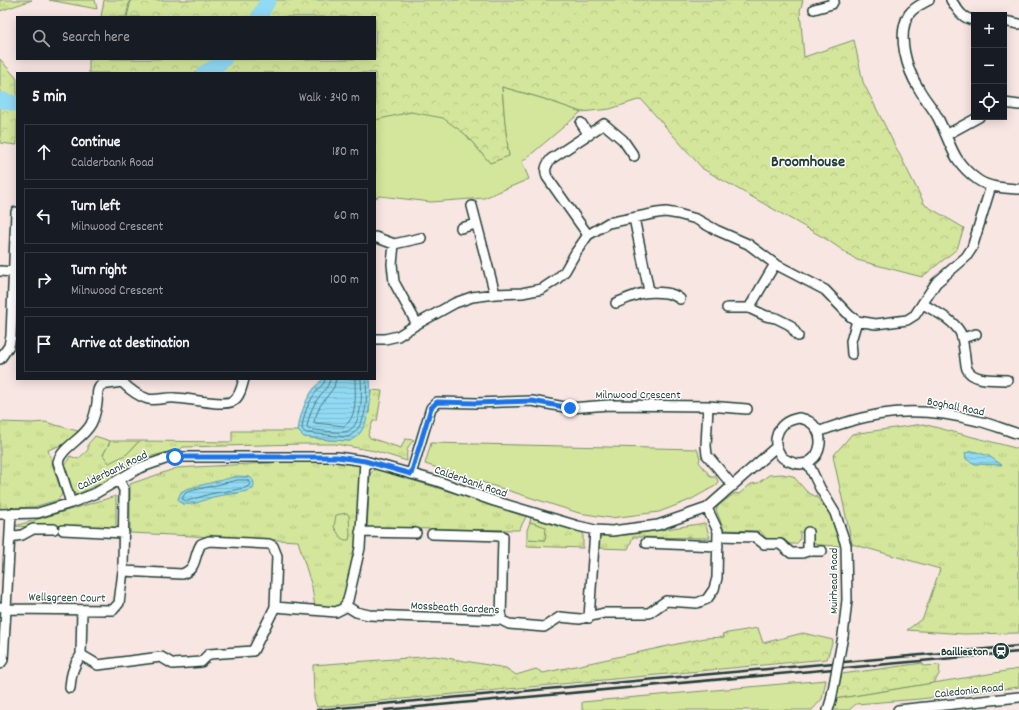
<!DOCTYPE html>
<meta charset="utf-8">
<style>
:root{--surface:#171b24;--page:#20242c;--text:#f1f3f6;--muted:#9ea1a6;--line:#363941}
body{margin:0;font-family:Dekko,sans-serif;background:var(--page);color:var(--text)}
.controls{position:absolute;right:12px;top:12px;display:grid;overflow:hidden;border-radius:0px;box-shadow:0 2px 10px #0003}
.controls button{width:36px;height:36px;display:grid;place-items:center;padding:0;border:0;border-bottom:1px solid var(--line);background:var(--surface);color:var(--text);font:20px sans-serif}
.stop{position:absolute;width:12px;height:12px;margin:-9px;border:3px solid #1a73e8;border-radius:50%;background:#fff}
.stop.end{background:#1a73e8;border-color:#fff;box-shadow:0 1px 4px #0008}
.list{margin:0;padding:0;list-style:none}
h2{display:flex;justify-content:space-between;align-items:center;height:52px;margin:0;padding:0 16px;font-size:17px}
h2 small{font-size:13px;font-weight:400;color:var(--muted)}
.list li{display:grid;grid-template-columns:26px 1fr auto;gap:12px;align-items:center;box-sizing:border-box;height:56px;margin:0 8px 8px;padding:0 8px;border:1px solid var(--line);border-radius:0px}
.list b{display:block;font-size:15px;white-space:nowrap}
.list p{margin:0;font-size:13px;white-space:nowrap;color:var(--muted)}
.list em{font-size:13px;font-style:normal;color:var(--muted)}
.icon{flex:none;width:22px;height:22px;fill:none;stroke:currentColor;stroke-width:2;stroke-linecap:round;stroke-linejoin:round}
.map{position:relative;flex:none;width:1019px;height:710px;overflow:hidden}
.search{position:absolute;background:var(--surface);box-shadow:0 2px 10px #0003;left:16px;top:16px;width:360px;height:44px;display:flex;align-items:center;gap:10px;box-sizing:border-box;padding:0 14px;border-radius:0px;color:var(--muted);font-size:15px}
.panel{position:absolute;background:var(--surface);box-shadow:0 2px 10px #0003;left:16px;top:72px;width:360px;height:308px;border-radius:0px}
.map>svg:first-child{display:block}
.grass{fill:url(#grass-tufts);stroke:#7a9268}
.forest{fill:url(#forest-crowns);stroke:#7a9268}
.park{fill:#d4e69b;stroke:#7a9268}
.water{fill:url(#water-rules);stroke:#639ba7}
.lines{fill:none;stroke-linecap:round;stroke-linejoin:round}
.shore{stroke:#4d7c80;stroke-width:1}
.river{stroke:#91daf3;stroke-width:16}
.minor-casing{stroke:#1f3d34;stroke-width:12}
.minor{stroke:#fff;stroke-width:9}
.rail{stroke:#1f3d34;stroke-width:2.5}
.minor-bridge-casing{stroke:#1f3d34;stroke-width:12;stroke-linecap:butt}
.minor-bridge{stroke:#fff;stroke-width:9}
.route{stroke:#1a73e8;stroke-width:5}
.labels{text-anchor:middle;stroke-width:3;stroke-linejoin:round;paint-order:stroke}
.street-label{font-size:12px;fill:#1f3d34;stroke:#fff}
.poi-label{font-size:12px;font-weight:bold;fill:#1f3d34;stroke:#fff;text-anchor:end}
.district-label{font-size:16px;font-weight:bold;fill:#1f3d34;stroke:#fff}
</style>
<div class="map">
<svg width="1019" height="710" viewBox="0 0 1019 710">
<defs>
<pattern id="grass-tufts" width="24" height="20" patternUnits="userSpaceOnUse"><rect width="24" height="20" fill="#d4e69b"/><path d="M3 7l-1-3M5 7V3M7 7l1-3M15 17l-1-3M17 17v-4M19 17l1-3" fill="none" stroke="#b6c686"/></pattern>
<pattern id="forest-crowns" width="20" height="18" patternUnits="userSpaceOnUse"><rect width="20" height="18" fill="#d4e69b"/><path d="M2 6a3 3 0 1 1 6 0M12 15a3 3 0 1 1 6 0" fill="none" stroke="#b6c686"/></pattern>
<pattern id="water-rules" width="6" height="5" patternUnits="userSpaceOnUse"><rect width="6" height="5" fill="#91daf3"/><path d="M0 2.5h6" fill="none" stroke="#7dbcd1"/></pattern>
</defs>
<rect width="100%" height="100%" fill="#f8e6e3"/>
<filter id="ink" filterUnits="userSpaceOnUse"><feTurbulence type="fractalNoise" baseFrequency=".025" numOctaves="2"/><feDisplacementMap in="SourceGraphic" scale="8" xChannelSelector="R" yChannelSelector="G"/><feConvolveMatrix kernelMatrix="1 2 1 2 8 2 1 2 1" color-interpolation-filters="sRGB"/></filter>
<g filter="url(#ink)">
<path class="grass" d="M0 0H32L0 11Z
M49 0H95L97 9Z
M104 0H130L126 17H101Z
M371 390 382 391 377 421H373L368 435 370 438 401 448 405 439 414 440C407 446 406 452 407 461L375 451 335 444H302L183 447 180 450C152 455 138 459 114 473L112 478 76 495 73 491 65 466 70 456 78 459 88 450V444L95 436 110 441 109 444 103 455 127 454 139 441 232 442V431H298L304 437 330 440 350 441 369 413Z
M0 422 32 423 45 422 81 432 69 442 48 450 62 494 58 500 33 507 0 509Z
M923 424 1019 449V633L964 634 907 630 923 618 940 569 852 544 833 456 852 434Z
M305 461H340L361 465 357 549 346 600 340 607 315 608 312 587 298 541 130 533V484L177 468Z
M375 469 527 515 519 530 367 528 370 474Z
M782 474 793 476 807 492 817 497 830 514 841 546 817 545 800 531V540L796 544H789L784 539H767L760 531 724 530 716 510 718 506 735 493 739 494 751 484 758 483 769 475Z
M116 496V532L15 526Z
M531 516 583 533V548L527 546V539L545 540V527L530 522Z
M705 523 710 538 633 537 628 549 597 548 598 538 600 535H627Z"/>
<path class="forest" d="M131 0H803L800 11 804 57 854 40 863 82 925 205 964 228 957 249 922 277 857 260 826 239 703 169 641 99 610 109 581 112 541 98 502 87 505 123 509 157 490 163 465 134 411 112 375 121V73H89V59H375V17H127Z
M0 59 17 79V145L0 143Z
M758 628 763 643 803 633 833 640 827 659 317 707 314 698 313 665 435 656 506 668 516 675 536 669 543 673 705 638 725 637 722 634Z
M923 663V666L940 665 939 674 934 683 835 699 842 674Z"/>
<path class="park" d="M502 87 541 98 581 112 522 162 529 179 484 198 431 202 380 196 375 198V120L411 112 443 118 465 134 490 163 509 156 505 123Z
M110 441H139L127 454 109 463 103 455 109 444Z
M431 443 697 449 700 458 699 462 711 477H716L718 481 717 485 690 500 659 512 611 518 579 513 425 464Z
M347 513 349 516 350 535 349 540H345L341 538 334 527 336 515Z
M530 522 546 527 545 540 527 539V530Z
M1019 669V687L920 699 856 704 849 710H831L835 699Z
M826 680 822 699 812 710H582V702Z"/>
<path class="water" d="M323 379H370C372 395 370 420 360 433 358 436 353 439 350 441L330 440 304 437 298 431C300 412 308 391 323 379Z
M973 451 989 456 1002 465 975 464 966 459 965 453Z
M238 476 250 477C254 480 255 484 253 489 240 494 226 494 213 497 203 500 193 506 182 504L178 499 181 492 186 489Z"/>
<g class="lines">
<path class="shore" d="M325 379 324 383C312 394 303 412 302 429L306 433 348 437C368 426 367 399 366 379
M330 379C329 388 319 395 315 403 311 410 308 419 307 427L308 429C316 430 342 434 348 431 363 424 362 392 361 379
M336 379 334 387 320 406 314 421 315 423 344 426C358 418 355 392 355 379
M238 480H248L250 485 245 488 210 494 187 501 182 499 184 495 187 492Z"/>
<path class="river" d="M259 17 268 0
M204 73 214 68 224 59
M0 100 17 104"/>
<defs>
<path id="minor" d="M929 0C922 4 914 7 909 14 896 35 907 70 919 89 925 100 934 109 939 120 952 146 952 161 978 180 989 188 1006 188 1019 189
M951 0C958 10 962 19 974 20
M814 9 832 4 834 0
M1004 21 1019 24
M1004 103 1019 105
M581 123 589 135
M946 135 979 117
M472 206 495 294
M634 218 649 291
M461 228 476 224
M588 235 547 177C544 170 546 165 551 159L604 124 623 140 634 156
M375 237 394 244 421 238
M394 244 392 264 394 282 417 324
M0 271 14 272
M616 303C636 295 643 290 666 293 672 294 675 295 680 299
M923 304C936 312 952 319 960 332 963 338 963 344 964 350 965 356 965 363 967 369 973 382 995 379 1007 380
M727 308H749L766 316 776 318 790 325 798 336
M749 308 775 264
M962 338 976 334
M375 339H385L398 336 417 324 455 303 472 297 495 294 522 293 542 289 557 279 565 271 576 252 588 235 608 223 657 213 666 212 678 214 696 219 716 230 748 244 775 264 825 290 850 316 857 321 876 324 907 320 915 315 936 283 966 257 972 248 991 186
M852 354 851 341 857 321
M0 359 9 346 11 336 16 212
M708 406 747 409
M799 418C832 423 823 471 794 463 789 461 784 460 781 456 777 449 774 443 777 435 780 424 788 420 799 418Z
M818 432C875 410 919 405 978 421 992 424 1005 430 1019 434
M808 463 820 488 835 513 846 545 847 600 843 636
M411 474 431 408 437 402 477 403 532 401 570 408 609 405 708 406 706 446 707 455 733 486
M71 503 58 462C62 447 83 439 91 424 94 418 96 410 97 403 98 396 96 390 101 385L122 382C129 389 138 396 148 399 156 401 166 397 175 398 188 398 223 407 233 401 240 397 242 386 244 379
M11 513 6 609 113 610 119 603 123 571 124 490 119 480
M0 514 38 513 71 503 96 493 139 468 171 457H337L365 461 437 481 494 501 578 526 595 530 612 531 658 525 707 508 776 447
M63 530 124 533
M360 532 416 533
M432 534 503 536 501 620
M718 536 755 537 764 544H780L791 553H802L808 551H822
M10 537 22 535 33 529H54
M646 543 718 546
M808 551V532
M123 571 182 574C198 568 193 557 201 544L209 541 269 544 273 546 277 556 275 607
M345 605 356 612 369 615 501 620 509 624 544 627 560 617 580 619 604 613H649L666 601 697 603 707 599 714 589 717 578 718 531 707 508
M82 610 81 655 98 665 161 657 173 664 201 662 209 654 253 651 275 607 336 612 344 608 348 600 360 548 365 461
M589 618 595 530
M0 664 3 660 6 609 2 607
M70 688C71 675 73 666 81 655
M828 710 831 700 833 690
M898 710 1019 697"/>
</defs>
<use href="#minor" class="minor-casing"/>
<use href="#minor" class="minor"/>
<path class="rail" d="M317 710 1019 646
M385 710 1019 652"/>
<defs>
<path id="minor-bridge" d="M833 690 843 636"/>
</defs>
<use href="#minor-bridge" class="minor-bridge-casing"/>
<use href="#minor-bridge" class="minor-bridge"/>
</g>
</g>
<g class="lines" filter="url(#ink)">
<path class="route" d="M175 457H337L365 461 411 474 431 408 437 402 477 403 532 401 570 408"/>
</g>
<defs>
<symbol id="station-disc" viewBox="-11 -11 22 22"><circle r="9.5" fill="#1f3d34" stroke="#fff"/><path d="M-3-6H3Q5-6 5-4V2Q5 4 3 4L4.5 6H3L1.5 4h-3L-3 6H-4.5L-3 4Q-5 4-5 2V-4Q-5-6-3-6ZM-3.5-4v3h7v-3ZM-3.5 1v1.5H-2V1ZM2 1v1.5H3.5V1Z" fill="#fff"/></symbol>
</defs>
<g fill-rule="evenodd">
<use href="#station-disc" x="991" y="641" width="20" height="20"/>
</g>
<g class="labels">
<g class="street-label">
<text x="638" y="398">Milnwood Crescent</text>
<text transform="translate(956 406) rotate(11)" y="4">Boghall Road</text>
<text transform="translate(112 470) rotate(-26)" y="4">Calderbank Road</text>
<text transform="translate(471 481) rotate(19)" y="4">Calderbank Road</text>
<text transform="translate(833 581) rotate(-90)" y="4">Muirhead Road</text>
<text transform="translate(67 597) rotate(1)" y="4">Wellsgreen Court</text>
<text transform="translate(455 607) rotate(3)" y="4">Mossbeath Gardens</text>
<text transform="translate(969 690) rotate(-6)" y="4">Caledonia Road</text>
</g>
<g class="poi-label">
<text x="988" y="655">Baillieston</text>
</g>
<g class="district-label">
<text x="808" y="166">Broomhouse</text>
</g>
</g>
</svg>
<div class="controls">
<button>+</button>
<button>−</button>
<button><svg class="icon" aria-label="locate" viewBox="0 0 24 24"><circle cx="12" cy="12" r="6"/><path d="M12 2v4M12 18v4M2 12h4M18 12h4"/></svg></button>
</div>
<div class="stop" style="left:175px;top:457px"></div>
<div class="stop end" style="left:570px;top:408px"></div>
<div class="search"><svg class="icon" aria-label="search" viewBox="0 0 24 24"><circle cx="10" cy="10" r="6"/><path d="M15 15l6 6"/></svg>Search here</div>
<section class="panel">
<h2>5 min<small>Walk · 340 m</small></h2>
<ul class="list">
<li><svg class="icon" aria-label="ahead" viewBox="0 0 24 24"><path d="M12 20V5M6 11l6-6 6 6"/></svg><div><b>Continue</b><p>Calderbank Road</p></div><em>180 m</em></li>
<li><svg class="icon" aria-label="left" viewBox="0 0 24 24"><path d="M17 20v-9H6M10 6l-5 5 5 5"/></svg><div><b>Turn left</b><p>Milnwood Crescent</p></div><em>60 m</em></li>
<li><svg class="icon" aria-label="right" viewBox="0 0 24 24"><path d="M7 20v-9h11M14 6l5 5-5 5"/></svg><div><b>Turn right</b><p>Milnwood Crescent</p></div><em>100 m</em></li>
<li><svg class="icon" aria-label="arrive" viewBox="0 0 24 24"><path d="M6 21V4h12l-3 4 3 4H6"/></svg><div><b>Arrive at destination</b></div></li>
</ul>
</section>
</div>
